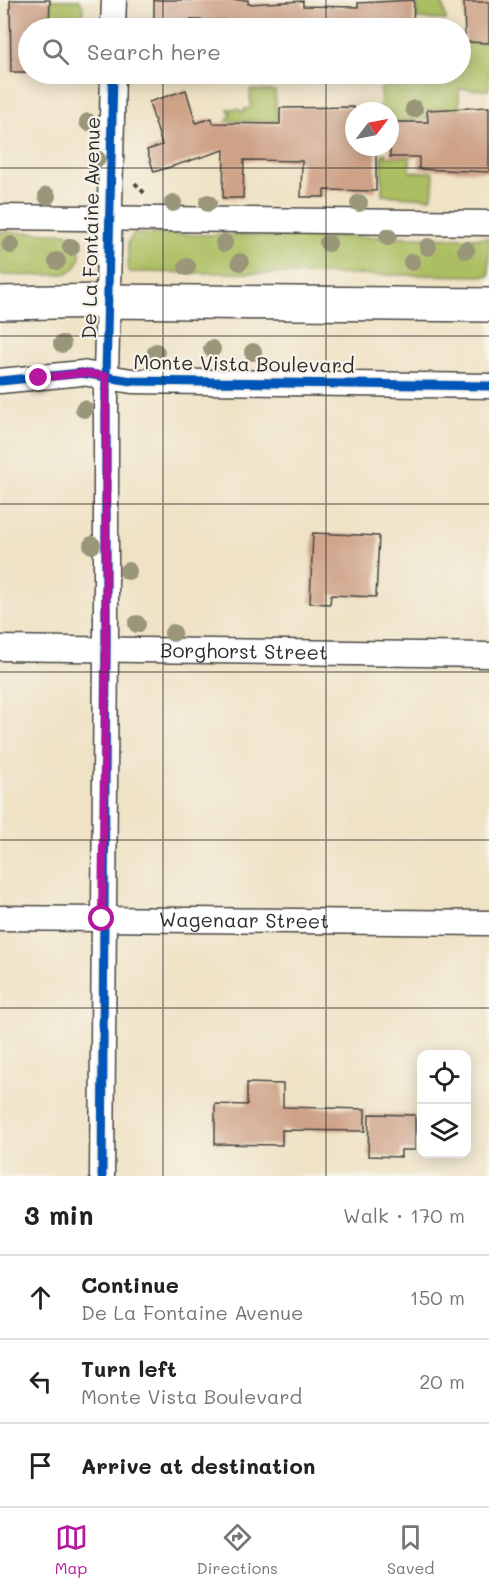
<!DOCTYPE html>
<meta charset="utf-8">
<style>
:root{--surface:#fff;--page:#f2f2f2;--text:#222;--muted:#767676;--line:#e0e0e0;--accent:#b5179e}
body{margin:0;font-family:Mali,sans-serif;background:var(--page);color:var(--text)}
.controls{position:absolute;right:18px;bottom:18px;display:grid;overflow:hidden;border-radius:12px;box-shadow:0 3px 15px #0003}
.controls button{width:54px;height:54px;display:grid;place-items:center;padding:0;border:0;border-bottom:2px solid var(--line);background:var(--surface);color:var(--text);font:30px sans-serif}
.compass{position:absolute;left:345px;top:102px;width:54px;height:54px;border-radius:50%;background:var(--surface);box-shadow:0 3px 15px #0003;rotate:58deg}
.stop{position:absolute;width:18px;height:18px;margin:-14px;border:4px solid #b5179e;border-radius:50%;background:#fff}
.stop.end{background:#b5179e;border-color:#fff;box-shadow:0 2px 6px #0008}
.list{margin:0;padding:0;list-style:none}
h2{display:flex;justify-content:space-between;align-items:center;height:78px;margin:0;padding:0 24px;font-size:26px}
h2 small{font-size:20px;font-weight:400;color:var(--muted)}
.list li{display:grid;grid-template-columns:39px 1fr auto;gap:18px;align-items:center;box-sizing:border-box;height:84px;padding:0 24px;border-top:2px solid var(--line)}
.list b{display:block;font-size:22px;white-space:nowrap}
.list p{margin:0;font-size:20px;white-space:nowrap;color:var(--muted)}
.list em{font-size:20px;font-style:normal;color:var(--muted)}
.icon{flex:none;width:33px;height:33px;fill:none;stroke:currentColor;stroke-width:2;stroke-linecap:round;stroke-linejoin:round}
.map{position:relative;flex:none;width:489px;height:1176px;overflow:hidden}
.search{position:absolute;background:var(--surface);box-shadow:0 3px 15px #0003;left:18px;right:18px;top:18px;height:66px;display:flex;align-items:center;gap:15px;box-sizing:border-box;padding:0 21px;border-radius:33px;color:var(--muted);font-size:22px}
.sheet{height:330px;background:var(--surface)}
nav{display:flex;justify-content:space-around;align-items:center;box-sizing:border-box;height:84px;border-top:2px solid var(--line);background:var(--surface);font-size:16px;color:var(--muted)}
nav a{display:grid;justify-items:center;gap:3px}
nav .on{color:var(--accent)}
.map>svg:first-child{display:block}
.green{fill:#acbe62;stroke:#6c7446;stroke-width:1.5}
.building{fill:#cea287}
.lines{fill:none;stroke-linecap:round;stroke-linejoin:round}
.minor-casing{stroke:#484642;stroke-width:27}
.secondary-casing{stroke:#484642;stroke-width:36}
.path{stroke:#484642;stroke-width:4;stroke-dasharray:4.5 4.5;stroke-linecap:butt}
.minor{stroke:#fff;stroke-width:24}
.secondary{stroke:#fff;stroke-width:33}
.cycleway-casing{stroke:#f7f3e8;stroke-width:13}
.cycleway{stroke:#0057b8;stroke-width:9}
.tree{fill:#99967a}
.route{stroke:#b5179e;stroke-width:8}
.grid{fill:none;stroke:#2b2b2b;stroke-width:1.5;stroke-opacity:0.55}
.labels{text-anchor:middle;stroke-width:4.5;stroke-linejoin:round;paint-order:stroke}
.street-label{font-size:20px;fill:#2b2b2b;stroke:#f7f3e8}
</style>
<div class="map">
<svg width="489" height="1176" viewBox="0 0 489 1176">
<rect width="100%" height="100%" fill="#f7f3e8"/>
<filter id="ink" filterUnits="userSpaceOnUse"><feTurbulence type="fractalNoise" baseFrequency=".0167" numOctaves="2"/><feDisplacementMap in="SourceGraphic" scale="12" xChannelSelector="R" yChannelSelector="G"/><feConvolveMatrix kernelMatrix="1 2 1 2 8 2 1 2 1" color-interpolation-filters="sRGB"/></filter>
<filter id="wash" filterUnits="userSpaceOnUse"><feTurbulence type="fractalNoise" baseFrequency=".008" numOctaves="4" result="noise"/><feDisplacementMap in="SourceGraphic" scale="24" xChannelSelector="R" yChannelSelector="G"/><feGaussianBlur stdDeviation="1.35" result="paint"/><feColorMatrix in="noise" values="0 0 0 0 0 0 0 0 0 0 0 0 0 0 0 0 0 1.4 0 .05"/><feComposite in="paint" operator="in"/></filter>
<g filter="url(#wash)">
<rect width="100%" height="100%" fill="#efe2c5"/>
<path class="green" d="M50 0H79L83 7 82 28H49Z
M417 0H442L446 20 417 19Z
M465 42 489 43V90L459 89V110H428V119C413 119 403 122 390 122V111H380L381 88 402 84 408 74H460L461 43Z
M250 90 275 91 277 121H227L231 114 228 109H239L242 113 245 109 251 108Z
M386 153V157H410V172H432L434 176 432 197 429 198 382 195V154Z
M0 232 66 233C73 236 79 241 80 250 81 259 77 270 67 273 54 277 16 275 0 275Z
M133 234 489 238V276L128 272V243Z"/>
<g id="blocks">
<path class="building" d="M10 0H50L49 28H28V72H11Z
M154 0H248V4L303 1V6L358 7V3L414 0 413 28H229L230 20H190V28H154Z
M464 2H489V43L465 42Z
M186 90 196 123 212 118 213 123 280 124V108L354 107V147H376V191L324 190V197H301L302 161 244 160 243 198H223L224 150 154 172 147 150 162 145 149 102Z
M489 107V172L419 169V157H390V122H428L427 110Z
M313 533 379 536 376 597 331 595 330 604 310 603Z
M247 1083 283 1084V1107L365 1109V1131L282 1130V1145L215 1144V1104L247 1105Z
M369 1114 415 1115V1150H401V1157L368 1156Z"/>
</g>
</g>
<g filter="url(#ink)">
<use href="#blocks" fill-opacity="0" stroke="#484642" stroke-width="1.5"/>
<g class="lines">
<defs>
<g id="minor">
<path d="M113 28 114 0"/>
<path d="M0 217 489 223"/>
<path d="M0 381 82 373 132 381 489 386"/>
<path id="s1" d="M0 648 489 655"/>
<path id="s2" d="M0 918 489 923"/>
<path d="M102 1176 106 649V376L113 74"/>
</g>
<path id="secondary" d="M0 303 108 301 489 305"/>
</defs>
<use href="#minor" class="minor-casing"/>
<use href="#secondary" class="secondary-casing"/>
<path class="path" d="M135 183 146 195"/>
<use href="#minor" class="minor"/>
<use href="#secondary" class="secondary"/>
<defs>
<path id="cycleway" d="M0 381 82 373 132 381 489 386
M102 1176 106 649V376L113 74"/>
</defs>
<use href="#cycleway" class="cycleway-casing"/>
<use href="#cycleway" class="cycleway"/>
</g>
<g class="tree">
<circle cx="414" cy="109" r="9"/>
<circle cx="88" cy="122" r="9"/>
<circle cx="97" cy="159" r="9"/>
<circle cx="47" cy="196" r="9"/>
<circle cx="173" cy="203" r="9"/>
<circle cx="208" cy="203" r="9"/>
<circle cx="359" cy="203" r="9"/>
<circle cx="388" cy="237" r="9"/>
<circle cx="224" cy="243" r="9"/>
<circle cx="328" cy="243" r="9"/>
<circle cx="11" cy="245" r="9"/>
<circle cx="71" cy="247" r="9"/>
<circle cx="428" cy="247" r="9"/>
<circle cx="466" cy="250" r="9"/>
<circle cx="57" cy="261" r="9"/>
<circle cx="240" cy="262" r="9"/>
<circle cx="412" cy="262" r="9"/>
<circle cx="187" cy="267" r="9"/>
<circle cx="62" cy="344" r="9"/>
<circle cx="212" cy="349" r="9"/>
<circle cx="156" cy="352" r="9"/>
<circle cx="253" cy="352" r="9"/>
<circle cx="84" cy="409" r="9"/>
<circle cx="92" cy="545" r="9"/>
<circle cx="128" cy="571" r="9"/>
<circle cx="137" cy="624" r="9"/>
<circle cx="173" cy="633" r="9"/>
</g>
</g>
<g class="lines" filter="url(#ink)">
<path class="route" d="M39 378 82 373 106 376V649L102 919"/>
</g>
<path class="grid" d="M163 0V28M326 0V28M163 74V1176M326 74V1176M0 168H489M0 336H489M0 504H489M0 672H489M0 840H489M0 1008H489"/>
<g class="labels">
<g class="street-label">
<text transform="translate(91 228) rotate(-89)" y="7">De La Fontaine Avenue</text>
<text transform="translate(244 364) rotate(1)" y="7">Monte Vista Boulevard</text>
<text dy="7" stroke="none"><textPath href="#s1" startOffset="244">Borghorst Street</textPath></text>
<text dy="7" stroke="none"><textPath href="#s2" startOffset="244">Wagenaar Street</textPath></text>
</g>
</g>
</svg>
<div class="controls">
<button><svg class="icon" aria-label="locate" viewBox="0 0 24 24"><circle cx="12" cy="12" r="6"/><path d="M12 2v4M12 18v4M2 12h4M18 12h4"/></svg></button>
<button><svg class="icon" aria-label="layers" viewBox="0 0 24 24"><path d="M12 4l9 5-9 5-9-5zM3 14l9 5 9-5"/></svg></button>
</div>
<svg class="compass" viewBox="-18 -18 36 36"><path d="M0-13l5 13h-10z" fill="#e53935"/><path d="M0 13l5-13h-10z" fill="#767676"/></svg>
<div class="stop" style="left:102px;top:919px"></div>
<div class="stop end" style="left:39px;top:378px"></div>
<div class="search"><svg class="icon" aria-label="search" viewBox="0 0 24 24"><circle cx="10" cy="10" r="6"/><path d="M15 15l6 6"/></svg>Search here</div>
</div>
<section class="sheet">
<h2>3 min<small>Walk · 170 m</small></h2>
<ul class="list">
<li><svg class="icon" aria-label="ahead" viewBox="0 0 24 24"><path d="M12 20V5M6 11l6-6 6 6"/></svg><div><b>Continue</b><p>De La Fontaine Avenue</p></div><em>150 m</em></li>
<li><svg class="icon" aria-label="left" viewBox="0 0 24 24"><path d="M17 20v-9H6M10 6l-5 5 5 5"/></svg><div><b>Turn left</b><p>Monte Vista Boulevard</p></div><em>20 m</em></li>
<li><svg class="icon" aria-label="arrive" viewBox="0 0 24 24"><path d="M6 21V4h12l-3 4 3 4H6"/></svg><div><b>Arrive at destination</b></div></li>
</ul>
</section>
<nav>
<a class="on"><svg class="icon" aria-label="map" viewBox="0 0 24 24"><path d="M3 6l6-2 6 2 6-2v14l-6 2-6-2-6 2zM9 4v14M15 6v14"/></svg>Map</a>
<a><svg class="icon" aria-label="directions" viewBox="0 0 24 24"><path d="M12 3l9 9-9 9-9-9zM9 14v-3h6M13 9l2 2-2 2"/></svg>Directions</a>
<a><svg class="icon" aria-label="saved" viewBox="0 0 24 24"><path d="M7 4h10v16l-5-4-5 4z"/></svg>Saved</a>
</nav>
